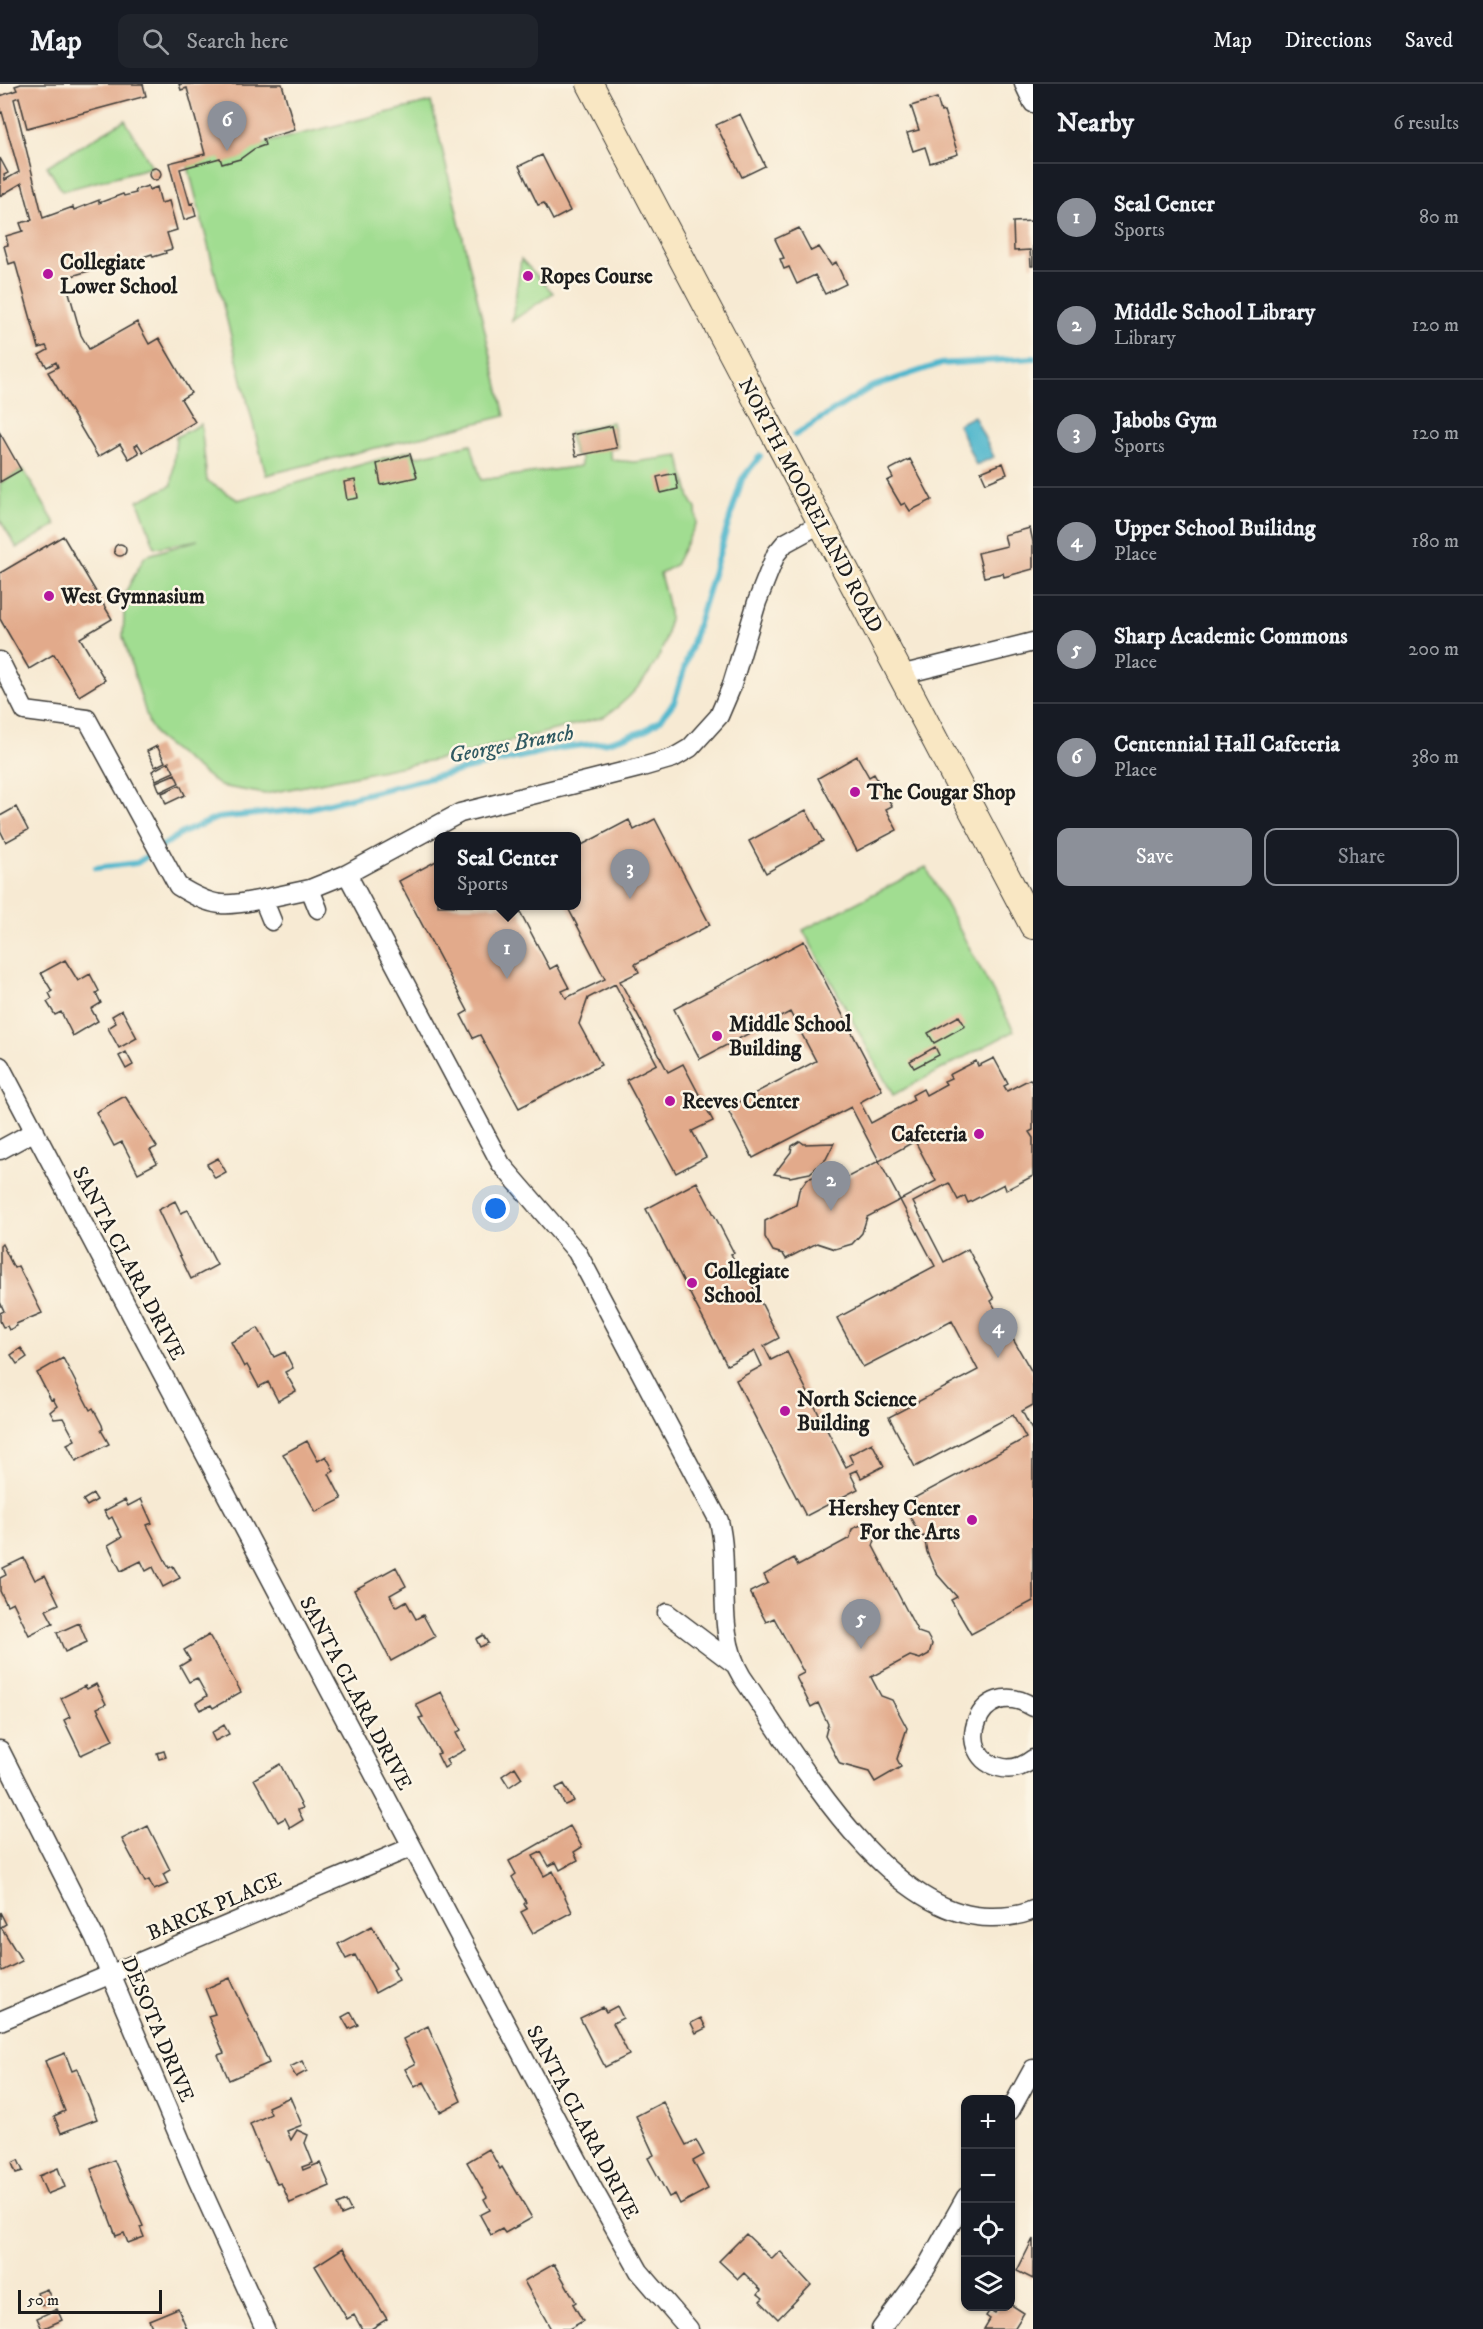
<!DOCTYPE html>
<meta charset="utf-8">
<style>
:root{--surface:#171b24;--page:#20242c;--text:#f1f3f6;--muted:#9ea1a6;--line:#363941;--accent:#8c9099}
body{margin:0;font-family:"IM FELL DW Pica",serif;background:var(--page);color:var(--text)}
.controls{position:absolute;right:18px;bottom:18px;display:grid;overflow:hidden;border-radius:12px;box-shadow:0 2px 4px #0004}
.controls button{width:54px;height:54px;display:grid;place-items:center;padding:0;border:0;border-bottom:2px solid var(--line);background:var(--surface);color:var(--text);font:30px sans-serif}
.scale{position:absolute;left:18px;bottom:15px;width:144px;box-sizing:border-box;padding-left:6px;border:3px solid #1c1c1c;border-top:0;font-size:16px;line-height:21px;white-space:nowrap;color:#1c1c1c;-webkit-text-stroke:4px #fcf5e5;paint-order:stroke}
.you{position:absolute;left:496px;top:1125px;width:21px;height:21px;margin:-15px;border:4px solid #fff;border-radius:50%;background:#1a73e8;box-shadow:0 0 0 9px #1a73e833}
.badge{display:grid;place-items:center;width:39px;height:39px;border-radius:50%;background:var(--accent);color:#fff;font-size:20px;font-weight:700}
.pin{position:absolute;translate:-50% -50px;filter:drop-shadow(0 2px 3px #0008)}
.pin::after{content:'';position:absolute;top:32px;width:21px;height:18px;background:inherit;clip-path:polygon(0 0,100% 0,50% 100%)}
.popup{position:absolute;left:434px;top:748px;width:147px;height:78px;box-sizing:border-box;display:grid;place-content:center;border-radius:12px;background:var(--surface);filter:drop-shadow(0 2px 4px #0005);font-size:20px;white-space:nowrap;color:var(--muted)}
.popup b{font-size:22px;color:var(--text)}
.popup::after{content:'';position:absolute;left:50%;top:100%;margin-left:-12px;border:12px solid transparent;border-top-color:var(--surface)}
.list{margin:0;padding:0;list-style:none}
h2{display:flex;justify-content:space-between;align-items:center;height:78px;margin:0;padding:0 24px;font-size:26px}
h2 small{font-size:20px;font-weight:400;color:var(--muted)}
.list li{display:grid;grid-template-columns:39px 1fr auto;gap:18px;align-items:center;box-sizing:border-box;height:108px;padding:0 24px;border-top:2px solid var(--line)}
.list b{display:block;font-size:22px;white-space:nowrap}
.list p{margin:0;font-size:20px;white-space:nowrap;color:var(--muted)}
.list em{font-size:20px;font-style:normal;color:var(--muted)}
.actions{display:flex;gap:12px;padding:18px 24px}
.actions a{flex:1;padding:14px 0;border:2px solid var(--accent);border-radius:12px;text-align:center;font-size:21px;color:var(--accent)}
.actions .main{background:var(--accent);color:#fff}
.icon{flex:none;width:33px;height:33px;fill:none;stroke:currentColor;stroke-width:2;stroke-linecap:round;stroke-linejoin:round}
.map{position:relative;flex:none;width:1033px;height:2245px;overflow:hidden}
header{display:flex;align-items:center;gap:36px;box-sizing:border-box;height:84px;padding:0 30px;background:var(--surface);border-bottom:2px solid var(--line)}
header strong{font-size:28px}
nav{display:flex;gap:33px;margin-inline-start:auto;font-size:21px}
.search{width:420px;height:54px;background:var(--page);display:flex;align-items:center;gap:15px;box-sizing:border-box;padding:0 21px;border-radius:12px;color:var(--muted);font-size:22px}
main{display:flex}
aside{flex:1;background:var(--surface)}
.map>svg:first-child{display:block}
.green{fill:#a1dd91;stroke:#5e7c56;stroke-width:1.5}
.water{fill:#4eb6cc;stroke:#356974;stroke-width:1.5}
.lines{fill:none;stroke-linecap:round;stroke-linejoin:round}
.stream{stroke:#4eb6cc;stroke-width:6}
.building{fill:#e2aa8b}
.street-casing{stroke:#3d3b37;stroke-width:21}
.secondary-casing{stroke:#3d3b37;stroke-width:28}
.street{stroke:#fff;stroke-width:18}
.secondary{stroke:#f9e7c3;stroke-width:26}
.poi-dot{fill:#b5179e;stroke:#fcf5e5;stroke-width:2}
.labels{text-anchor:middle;stroke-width:5;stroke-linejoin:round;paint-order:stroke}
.poi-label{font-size:21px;font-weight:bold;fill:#1c1c1c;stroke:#fcf5e5;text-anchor:start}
.street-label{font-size:21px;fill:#1c1c1c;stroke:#fcf5e5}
.water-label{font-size:22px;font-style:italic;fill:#305a62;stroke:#fcf5e5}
</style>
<header>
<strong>Map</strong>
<div class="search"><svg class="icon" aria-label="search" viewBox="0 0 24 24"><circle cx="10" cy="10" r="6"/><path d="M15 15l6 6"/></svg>Search here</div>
<nav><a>Map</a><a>Directions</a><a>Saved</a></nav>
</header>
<main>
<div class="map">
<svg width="1033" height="2245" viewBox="0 0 1033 2245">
<rect width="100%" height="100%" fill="#fcf5e5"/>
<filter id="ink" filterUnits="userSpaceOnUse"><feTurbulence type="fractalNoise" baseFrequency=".0167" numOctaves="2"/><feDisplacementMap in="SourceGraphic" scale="12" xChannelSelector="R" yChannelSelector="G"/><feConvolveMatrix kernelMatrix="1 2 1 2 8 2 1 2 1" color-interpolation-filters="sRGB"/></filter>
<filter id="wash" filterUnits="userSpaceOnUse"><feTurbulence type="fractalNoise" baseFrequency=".008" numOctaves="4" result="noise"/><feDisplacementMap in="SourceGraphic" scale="24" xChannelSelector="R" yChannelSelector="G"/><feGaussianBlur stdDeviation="1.35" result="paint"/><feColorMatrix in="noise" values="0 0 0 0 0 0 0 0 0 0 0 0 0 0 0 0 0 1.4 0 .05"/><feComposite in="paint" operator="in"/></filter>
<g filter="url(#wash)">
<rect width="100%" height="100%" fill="#f7ead3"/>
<path class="green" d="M431 18 505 332 266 391 187 78Z
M125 36 152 83 62 107 47 82Z
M521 175 553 209 512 237Z
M612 338 618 364 609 366 612 376 634 378 679 372 690 414 696 425 697 438 675 481 660 490C663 503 669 518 669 531 669 572 637 611 604 633L458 671 265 710 220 702 158 654 149 640 123 553 125 509 145 472 198 456 155 464 138 417 172 401 176 353 201 340 207 397 238 416 412 366 415 373 471 360 481 396 581 382V372H575L568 349Z
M23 385 56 441 17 464 0 436V399Z
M926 783 1014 947 893 1011 803 846Z"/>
<path class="water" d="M974 332 994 373 976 381 958 340Z"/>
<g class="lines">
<path class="stream" d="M795 351 871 303 940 280 1033 274
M96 784 137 779 182 749 217 734 306 725 466 685 560 664 608 658 644 647 660 636 674 618 742 395 760 372"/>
</g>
<g id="blocks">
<path class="building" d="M21 0H143L146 12 27 44 19 13 14 15 43 134 73 123 74 126 99 116V119L123 110 124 112 136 109 135 106 148 102 149 106 157 103 161 119 169 117 177 146 167 149 172 165 165 167 166 169 153 173 152 170 140 174 141 176 128 180 127 177 104 187 102 183 65 194 81 251 89 265 137 238 149 260 159 254 191 309 181 315 195 338 143 368 138 360 135 362 139 369 129 375 120 360 98 373 48 288 58 283 56 278 47 283 39 271 48 266 46 262 39 264 15 178 9 180 4 162 8 161 6 152 23 147 20 139 32 136 22 99 0 112V74L8 89 4 91 5 96 19 88 2 28 0 29V12L17 6 15 2Z
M179 0H282L295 46 263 55 265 61 254 65 240 75 222 80 220 74 180 85 190 120 193 119 196 132 184 136 169 79 205 70 187 4 181 6Z
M937 14 941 28 944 27 958 70 930 79 925 63 913 67 907 49 919 46 911 22Z
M740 30 765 82 742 93 716 41Z
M542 71 570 127 553 136 544 119 538 121 519 82Z
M149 90a6 6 0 1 1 12 0a6 6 0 1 1-12 0Z
M1033 137V182H1031L1030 166 1014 167 1013 138Z
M799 144 811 167 819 163 831 181 836 178 846 200 825 210 815 191 797 200 789 183 784 185 780 175 784 174 775 155Z
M612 342 617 364 576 372 571 351Z
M0 349 21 386 0 398Z
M410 370 417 393 381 401 377 380Z
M910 375 932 416 910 427 905 419 901 421 887 397 893 394 889 386Z
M1003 379 1007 390 986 399 981 388Z
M675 389 678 405 661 409 657 393Z
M355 396 358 414 347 416 344 398Z
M1030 444 1033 458V485L1004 493 1003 489 984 493 978 469 1007 462 1004 451Z
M63 452 112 535 80 554 105 596 79 612 54 570 29 585 0 535V489Z
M114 466a6 6 0 1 1 12 0a6 6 0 1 1-12 0Z
M157 662 165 678 155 683 147 667Z
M857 672 869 693 874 690 892 722 886 725 897 746 857 767 818 694Z
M169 678 174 688 156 696 152 687Z
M175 690 179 699 160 708 156 698Z
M180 701 185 711 166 720 162 709Z
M16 723 28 746 6 758 0 746V732Z
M806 726 823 757 766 789 749 757Z
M655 735 710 841 635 880 639 888 620 897 668 988 683 980 713 1037 692 1047 706 1073 676 1089 626 996 657 980 615 900 588 914 579 940 601 981 519 1024 480 951 473 954 461 931 468 927 399 797 438 776V822H517L550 885 557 881 569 904 562 907 566 914 605 895 567 822H576V764L629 736 634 746Z
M804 857 882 1006 860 1018 871 1039 914 1016 912 1011 923 1005 926 1011 946 1000 944 997 951 994 949 991 976 977 978 982 994 974 1008 1000 1004 1002 1007 1007 1030 995 1033 1000V1046L1029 1048 1033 1054V1092L1006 1106 1004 1100 968 1119 965 1112 958 1116 949 1099 913 1118 944 1178 968 1165 994 1215 991 1217 1033 1290V1321L1022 1327 1033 1348V1517L971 1550 951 1516 957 1513 936 1489 927 1468 924 1452 921 1453 903 1420 1026 1354 1013 1331 915 1383 889 1333 978 1286 952 1237 863 1283 837 1234 935 1182 900 1116 936 1097 915 1057 879 1077 900 1116 867 1133 862 1149 852 1160 835 1165 817 1159 786 1175 783 1170 773 1167 765 1153V1137L796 1121 799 1106 807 1095 829 1088 846 1094 879 1077 851 1023 753 1074 727 1024 816 977 790 928 700 975 674 925Z
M65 876 78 897 90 890 99 907 96 909 101 919 91 925 98 937 73 952 61 928 55 931 47 918 52 915 49 909 52 907 41 889Z
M122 926 137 954 119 964 108 944 116 939 112 932Z
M959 932 965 942 934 959 928 949Z
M935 963 939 971 914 984 910 977Z
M126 968 133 981 126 985 119 972Z
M125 1012 157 1063 150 1066 157 1079 138 1089 122 1058 114 1062 96 1028Z
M800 1057 804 1060 834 1059 826 1075 810 1089 790 1093 774 1090 791 1068 792 1062Z
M218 1074 226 1088 215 1094 207 1080Z
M697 1098 734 1169 731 1170 739 1185 743 1183 779 1254 764 1262 771 1276 787 1268 846 1383 853 1379 849 1371 872 1359 884 1382 861 1394 857 1386 850 1389 858 1405 806 1432 736 1296 762 1282 755 1267 727 1281 646 1125Z
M175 1117 181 1129 188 1126 217 1181 191 1195 158 1126Z
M2 1160 14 1184 18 1182 42 1229 16 1240 17 1242 9 1246 7 1242 3 1243 0 1237V1229L4 1227 0 1218V1162Z
M258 1244 274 1273 285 1268 293 1284 285 1288 296 1307 278 1317 268 1298 259 1303 247 1281 244 1283 231 1258Z
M21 1264 27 1273 17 1280 11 1271Z
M63 1274 90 1326 93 1324 102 1341 103 1345 101 1346 109 1360 76 1377 67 1360 75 1356 63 1334 54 1335 50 1328 57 1322 53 1315 51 1316 37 1289Z
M307 1357 318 1377 326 1372 334 1387 329 1390 342 1415 316 1428 283 1370Z
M93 1410 97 1416 87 1422 83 1416Z
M141 1415 152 1439 147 1441 169 1484 173 1482 180 1494 163 1503 153 1483 146 1487 141 1477 121 1487 108 1461 122 1453 112 1433 109 1435 104 1427 125 1416 128 1422Z
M861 1441 871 1444 876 1453 873 1462 918 1548 927 1551 932 1560 929 1570 920 1575 910 1572 871 1593 881 1612 892 1616 907 1644 897 1675 901 1683 875 1698 869 1688 840 1680 825 1652 828 1640 818 1619 811 1623 796 1593 804 1589 774 1534 766 1538 750 1508 768 1499 764 1491 794 1474 798 1482 850 1454 852 1445Z
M24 1474 35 1496 45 1491 59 1520 46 1526 53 1539 29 1551 13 1518 7 1521 0 1507V1494L6 1491 3 1484Z
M396 1483 406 1502 390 1511 396 1523 406 1517 416 1535 423 1531 435 1553 391 1577 354 1506Z
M79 1539 87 1558 65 1568 57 1549Z
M209 1551 241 1608 213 1624 211 1621 200 1626 196 1619 207 1612 197 1594 189 1598 180 1582 190 1576 184 1566Z
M483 1551 488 1559 480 1563 476 1555Z
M96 1600 106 1620 97 1624 113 1656 81 1671 64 1636 70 1633 61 1614 85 1602 87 1605Z
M441 1608 461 1646 456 1649 465 1666 446 1676 449 1681 444 1684 437 1670 440 1669 419 1634 423 1633 416 1620Z
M224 1641 229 1650 215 1657 211 1649Z
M164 1667 166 1673 159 1675 157 1669Z
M280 1680 303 1724 298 1726 303 1736 290 1744 285 1734 278 1738 254 1695Z
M515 1683 522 1694 509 1703 502 1692Z
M564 1700 574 1717 565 1721 556 1704Z
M148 1742 170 1786 163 1790 168 1800 154 1806 149 1796 145 1798 122 1755Z
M570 1742 582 1763 574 1768 578 1776 560 1786 556 1778 549 1782 541 1768 533 1772 544 1792 553 1787 572 1828 533 1849 521 1828 527 1825 524 1820 526 1818 512 1793 516 1790 509 1777Z
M0 1828 6 1840 1 1843 22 1877 2 1887 0 1882Z
M372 1842 396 1883 393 1885 399 1896 375 1909 355 1871 346 1875 338 1860Z
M230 1894 269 1979 229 1996 218 1971 224 1969 208 1932 215 1930 205 1905Z
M617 1922 623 1934 613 1939 629 1971 605 1983 580 1934 603 1923 606 1928Z
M351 1928 358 1941 349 1945 342 1933Z
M701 1934 706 1944 696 1949 691 1939Z
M428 1942 461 2017 440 2028 424 1998 415 2003 405 1985 415 1980 403 1955Z
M65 1969 72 1987 77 1985 97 2035 61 2049 54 2032 65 2027 45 1977Z
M302 1977 307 1987 296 1993 290 1983Z
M290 2013 302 2041 287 2047 291 2056 297 2046 308 2051 305 2059 313 2079 302 2083 303 2086 320 2079 330 2102 290 2119 281 2099 277 2100 267 2077H265L250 2040 271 2030 268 2023Z
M663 2018 686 2061 696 2056 704 2071 693 2077 708 2105 680 2120 675 2110 669 2113 648 2074 654 2071 636 2032Z
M489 2065 500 2085 502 2083 532 2134 505 2149 502 2145 491 2151 480 2131 490 2126 484 2115 487 2113 467 2078Z
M18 2076 23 2087 16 2089 12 2079Z
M114 2076 143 2142 140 2143 144 2153 128 2159 124 2149 116 2152 91 2085Z
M58 2084 65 2103 47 2110 39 2092Z
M346 2117 351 2127 341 2131 337 2121Z
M746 2150 772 2175 780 2167 811 2201 778 2235 760 2217 763 2214 758 2210 761 2206 744 2189 738 2195 719 2177Z
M1033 2155V2195L1017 2187Z
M343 2164 387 2235 371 2245H362L354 2231 347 2235 315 2182Z
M554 2180 576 2218 573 2220 583 2237 569 2245H551L524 2197Z
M47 2205 52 2217 42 2222 37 2209Z
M1010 2220 1024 2229 1014 2245H984L990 2235 986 2232 990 2226 995 2229 999 2222H1010Z
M178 2224 187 2245H153L149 2236Z
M57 2225 62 2236 42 2245 37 2234Z"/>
</g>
</g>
<g filter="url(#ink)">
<use href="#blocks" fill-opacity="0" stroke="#3d3b37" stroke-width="1.5"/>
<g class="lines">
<defs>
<path id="street" d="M1024 0 1033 19
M820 440 785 459 776 470 757 518 731 604 719 632 690 664 673 674 642 683 460 729 347 790 501 1080 577 1168 719 1437C731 1487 714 1548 742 1593 795 1669 887 1836 993 1833 1007 1833 1020 1832 1033 1826
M0 577 25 627 87 635 178 802C214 824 223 823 263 815
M900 591 1033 558
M310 805 318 825
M272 837 263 815 310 805 347 790
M0 982 593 2105 639 2187 689 2245
M0 1066 35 1047
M667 1529 733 1579
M1033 1623C978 1588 949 1675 1003 1684 1014 1686 1024 1682 1033 1675
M0 1666 95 1854 197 2095 265 2245
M0 1937 412 1763
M1010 2027 1033 1985
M881 2245 926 2184 966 2113"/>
<path id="secondary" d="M590 0 1033 842"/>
</defs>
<use href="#street" class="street-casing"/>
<use href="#secondary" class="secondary-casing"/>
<use href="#street" class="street"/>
<use href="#secondary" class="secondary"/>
</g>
</g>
<g class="poi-dot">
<circle cx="48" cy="190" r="6"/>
<circle cx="528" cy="192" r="6"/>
<circle cx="49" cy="512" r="6"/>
<circle cx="855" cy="708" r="6"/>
<circle cx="717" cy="952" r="6"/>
<circle cx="670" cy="1017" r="6"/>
<circle cx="979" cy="1050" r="6"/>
<circle cx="692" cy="1199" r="6"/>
<circle cx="785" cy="1327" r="6"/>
<circle cx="972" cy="1436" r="6"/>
</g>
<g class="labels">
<g class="poi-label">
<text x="60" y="185">Collegiate<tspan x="60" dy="24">Lower School</tspan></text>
<text x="540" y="199">Ropes Course</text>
<text x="61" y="519">West Gymnasium</text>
<text x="867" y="715">The Cougar Shop</text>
<text x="729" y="947">Middle School<tspan x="729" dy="24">Building</tspan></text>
<text x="682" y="1024">Reeves Center</text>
<text x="967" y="1057" text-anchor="end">Cafeteria</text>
<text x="704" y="1194">Collegiate<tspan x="704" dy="24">School</tspan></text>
<text x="797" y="1322">North Science<tspan x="797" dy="24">Building</tspan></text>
<text x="960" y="1431" text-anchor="end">Hershey Center<tspan x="960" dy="24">For the Arts</tspan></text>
</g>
<g class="street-label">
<text transform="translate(811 421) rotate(62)" y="7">NORTH MOORELAND ROAD</text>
<text transform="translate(129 1179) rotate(62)" y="7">SANTA CLARA DRIVE</text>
<text transform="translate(356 1609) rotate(62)" y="7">SANTA CLARA DRIVE</text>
<text transform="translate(214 1822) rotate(-23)" y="7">BARCK PLACE</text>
<text transform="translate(158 1945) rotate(67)" y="7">DESOTA DRIVE</text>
<text transform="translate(583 2038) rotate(62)" y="7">SANTA CLARA DRIVE</text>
</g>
<g class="water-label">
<text transform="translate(511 659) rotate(-11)" y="8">Georges Branch</text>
</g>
</g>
</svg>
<div class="controls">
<button>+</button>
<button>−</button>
<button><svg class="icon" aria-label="locate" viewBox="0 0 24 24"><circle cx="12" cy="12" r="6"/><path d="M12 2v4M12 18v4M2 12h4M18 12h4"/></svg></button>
<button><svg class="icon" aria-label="layers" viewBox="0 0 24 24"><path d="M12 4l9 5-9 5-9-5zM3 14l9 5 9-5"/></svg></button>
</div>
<div class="scale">50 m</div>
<div class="you"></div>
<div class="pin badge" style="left:507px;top:895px">1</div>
<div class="popup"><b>Seal Center</b>Sports</div>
<div class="pin badge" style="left:831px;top:1127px">2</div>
<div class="pin badge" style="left:630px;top:815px">3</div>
<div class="pin badge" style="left:998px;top:1274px">4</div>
<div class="pin badge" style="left:861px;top:1565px">5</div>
<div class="pin badge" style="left:227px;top:67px">6</div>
</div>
<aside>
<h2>Nearby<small>6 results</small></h2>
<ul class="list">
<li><span class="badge">1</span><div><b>Seal Center</b><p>Sports</p></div><em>80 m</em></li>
<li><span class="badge">2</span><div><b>Middle School Library</b><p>Library</p></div><em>120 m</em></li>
<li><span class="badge">3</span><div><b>Jabobs Gym</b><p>Sports</p></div><em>120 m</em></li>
<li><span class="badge">4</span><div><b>Upper School Builidng</b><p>Place</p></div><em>180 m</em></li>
<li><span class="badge">5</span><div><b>Sharp Academic Commons</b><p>Place</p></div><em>200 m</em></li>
<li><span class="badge">6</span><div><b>Centennial Hall Cafeteria</b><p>Place</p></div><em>380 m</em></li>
</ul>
<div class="actions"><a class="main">Save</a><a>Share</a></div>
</aside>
</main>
